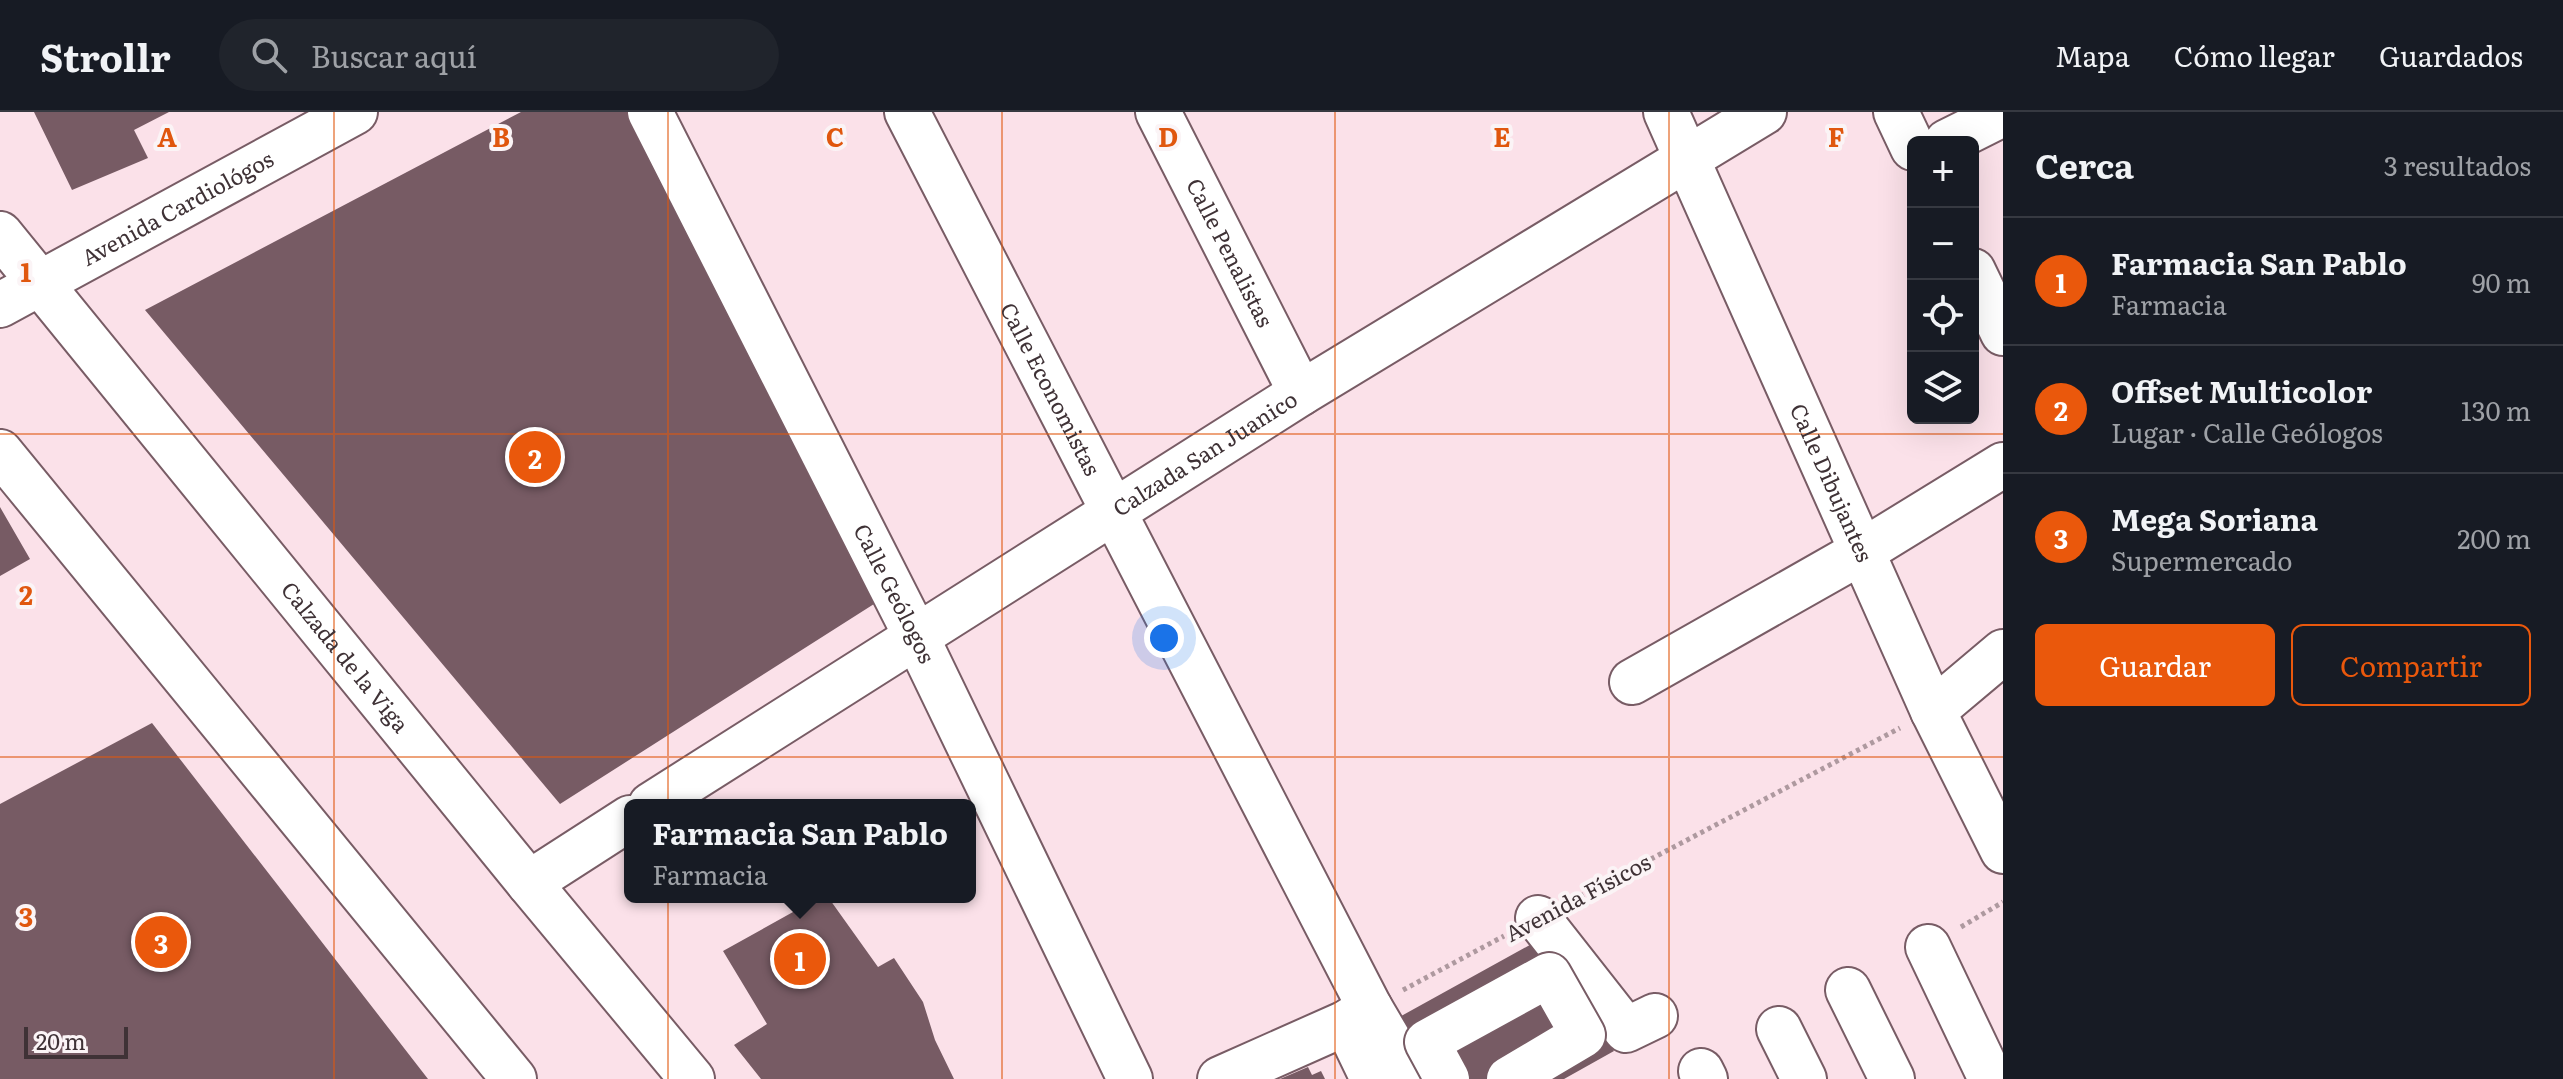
<!DOCTYPE html>
<html lang="es">
<meta charset="utf-8">
<style>
:root{--surface:#171b24;--page:#20242c;--text:#f1f3f6;--muted:#9ea1a6;--line:#363941;--accent:#ea580c}
body{margin:0;font-family:Literata,serif;background:var(--page);color:var(--text)}
.controls{position:absolute;right:24px;top:24px;display:grid;overflow:hidden;border-radius:12px;box-shadow:0 8px 32px #0002}
.controls button{width:72px;height:72px;display:grid;place-items:center;padding:0;border:0;border-bottom:2px solid var(--line);background:var(--surface);color:var(--text);font:40px sans-serif}
.scale{position:absolute;left:24px;bottom:20px;width:104px;box-sizing:border-box;padding-left:8px;border:4px solid #3f3236;border-top:0;font-size:22px;line-height:28px;white-space:nowrap;color:#3f3236;-webkit-text-stroke:6px #fbf4f6;paint-order:stroke}
.you{position:absolute;left:1164px;top:526px;width:28px;height:28px;margin:-20px;border:6px solid #fff;border-radius:50%;background:#1a73e8;box-shadow:0 0 0 12px #1a73e833}
.badge{display:grid;place-items:center;width:52px;height:52px;border-radius:50%;background:var(--accent);color:#fff;font-size:26px;font-weight:700}
.pin{position:absolute;translate:-50% -50%;border:4px solid #fff;box-shadow:0 2px 8px #0006}
.popup{position:absolute;left:624px;top:687px;width:352px;height:104px;box-sizing:border-box;display:grid;place-content:center;border-radius:12px;background:var(--surface);filter:drop-shadow(0 2px 6px #0005);font-size:26px;white-space:nowrap;color:var(--muted)}
.popup b{font-size:30px;color:var(--text)}
.popup::after{content:'';position:absolute;left:50%;top:100%;margin-left:-16px;border:16px solid transparent;border-top-color:var(--surface)}
.list{margin:0;padding:0;list-style:none}
h2{display:flex;justify-content:space-between;align-items:center;height:104px;margin:0;padding:0 32px;font-size:34px}
h2 small{font-size:26px;font-weight:400;color:var(--muted)}
.list li{display:grid;grid-template-columns:52px 1fr auto;gap:24px;align-items:center;box-sizing:border-box;height:128px;padding:0 32px;border-top:2px solid var(--line)}
.list b{display:block;font-size:30px;white-space:nowrap}
.list p{margin:0;font-size:26px;white-space:nowrap;color:var(--muted)}
.list em{font-size:26px;font-style:normal;color:var(--muted)}
.actions{display:flex;gap:16px;padding:24px 32px}
.actions a{flex:1;padding:18px 0;border:2px solid var(--accent);border-radius:12px;text-align:center;font-size:28px;color:var(--accent)}
.actions .main{background:var(--accent);color:#fff}
.icon{flex:none;width:44px;height:44px;fill:none;stroke:currentColor;stroke-width:2;stroke-linecap:round;stroke-linejoin:round}
.map{position:relative;flex:none;width:2003px;height:967px;overflow:hidden}
header{display:flex;align-items:center;gap:48px;box-sizing:border-box;height:112px;padding:0 40px;background:var(--surface);border-bottom:2px solid var(--line)}
header strong{font-size:38px}
nav{display:flex;gap:44px;margin-inline-start:auto;font-size:28px}
.search{width:560px;height:72px;background:var(--page);display:flex;align-items:center;gap:20px;box-sizing:border-box;padding:0 28px;border-radius:44px;color:var(--muted);font-size:30px}
main{display:flex}
aside{flex:1;background:var(--surface)}
.map>svg:first-child{display:block}
.building{fill:#775b64}
.lines{fill:none;stroke-linecap:round;stroke-linejoin:round}
.minor-casing{stroke:#785c65;stroke-width:48}
.major-casing{stroke:#785c65;stroke-width:48}
.path{stroke:#ae999f;stroke-width:5;stroke-dasharray:4 4;stroke-linecap:butt}
.minor{stroke:#fff;stroke-width:44}
.major{stroke:#fff;stroke-width:44}
.minor-bridge-casing{stroke:#785c65;stroke-width:48;stroke-linecap:butt}
.minor-bridge{stroke:#fff;stroke-width:44}
.grid{fill:none;stroke:#e0570e;stroke-width:2;stroke-opacity:0.55}
.labels{text-anchor:middle;stroke-width:8;stroke-linejoin:round;paint-order:stroke}
.street-label{font-size:22px;fill:#3f3236;stroke:#fbf4f6}
.grid-label{font-size:26px;text-anchor:middle;font-weight:bold;fill:#e0570e;stroke:#fbf4f6;stroke-width:8;stroke-linejoin:round;paint-order:stroke}
</style>
<header>
<strong>Strollr</strong>
<div class="search"><svg class="icon" aria-label="search" viewBox="0 0 24 24"><circle cx="10" cy="10" r="6"/><path d="M15 15l6 6"/></svg>Buscar aquí</div>
<nav><a>Mapa</a><a>Cómo llegar</a><a>Guardados</a></nav>
</header>
<main>
<div class="map">
<svg width="2003" height="967" viewBox="0 0 2003 967">
<rect width="100%" height="100%" fill="#fbe1e9"/>
<path class="building" d="M34 0H169L134 18 148 46 72 78Z
M521 0H632L874 492 560 692 145 198Z
M0 395 30 447 0 464Z
M152 611 428 967H0V692Z
M820 785H828L878 855 894 846 923 890 935 928 954 967H761L734 933 767 912 723 839Z
M1537 829 1614 939 1564 967H1423L1394 908Z
M1308 955 1312 963 1321 959 1325 967H1280Z"/>
<g class="lines">
<defs>
<g id="minor">
<path id="s1" d="M650 0 916 524 1130 967"/>
<path id="s2" d="M907 0 1370 896 1412 967"/>
<path id="s3" d="M1158 0 1301 281"/>
<path id="s4" d="M1666 0 1933 599 2003 739"/>
<path d="M1896 0 1913 36"/>
<path d="M1947 30 2003 2"/>
<path d="M1973 159 2003 221"/>
<path d="M1632 570 1863 439 2003 353"/>
<path d="M1933 599 2003 540"/>
<path id="s5" d="M651 693 1301 281 1764 0"/>
<path d="M529 771 630 706"/>
<path d="M1538 806 1626 918 1655 904"/>
<path d="M1928 835 1991 967"/>
<path d="M1848 878 1892 967"/>
<path d="M1346 911 1373 967"/>
<path d="M1779 917 1804 967"/>
<path d="M1701 959 1705 967"/>
<path d="M1220 967 1346 911 1370 896"/>
</g>
<g id="major">
<path id="s6" d="M0 122 529 771 692 967"/>
<path id="s7" d="M0 193 355 0"/>
<path d="M0 340 514 967"/>
</g>
</defs>
<use href="#minor" class="minor-casing"/>
<use href="#major" class="major-casing"/>
<path class="path" d="M1573 788 1900 616
M1961 815 2003 790
M1403 878 1504 824"/>
<use href="#minor" class="minor"/>
<use href="#major" class="major"/>
<defs>
<path id="minor-bridge" d="M1447 967 1427 930 1549 863 1583 923 1509 967"/>
</defs>
<use href="#minor-bridge" class="minor-bridge-casing"/>
<use href="#minor-bridge" class="minor-bridge"/>
</g>
<path class="grid" d="M334 0V967M668 0V967M1002 0V967M1335 0V967M1669 0V967M0 322H2003M0 645H2003"/>
<g class="labels">
<g class="street-label">
<text dy="8" stroke="none"><textPath href="#s7" startOffset="202">Avenida Cardiológos</textPath></text>
<text dy="8" stroke="none"><textPath href="#s3" startOffset="158">Calle Penalistas</textPath></text>
<text dy="8" stroke="none"><textPath href="#s2" startOffset="312">Calle Economistas</textPath></text>
<text dy="8" stroke="none"><textPath href="#s5" startOffset="656">Calzada San Juanico</textPath></text>
<text dy="8" stroke="none"><textPath href="#s4" startOffset="406">Calle Dibujantes</textPath></text>
<text dy="8" stroke="none"><textPath href="#s1" startOffset="540">Calle Geólogos</textPath></text>
<text dy="8" stroke="none"><textPath href="#s6" startOffset="546">Calzada de la Viga</textPath></text>
<text transform="translate(1578 786) rotate(-28)" y="8">Avenida Físicos</text>
</g>
</g>
<g class="grid-label">
<text x="167" y="35">A</text>
<text x="501" y="35">B</text>
<text x="835" y="35">C</text>
<text x="1168" y="35">D</text>
<text x="1502" y="35">E</text>
<text x="1836" y="35">F</text>
<text x="26" y="170">1</text>
<text x="26" y="493">2</text>
<text x="26" y="815">3</text>
</g>
</svg>
<div class="controls">
<button>+</button>
<button>−</button>
<button><svg class="icon" aria-label="locate" viewBox="0 0 24 24"><circle cx="12" cy="12" r="6"/><path d="M12 2v4M12 18v4M2 12h4M18 12h4"/></svg></button>
<button><svg class="icon" aria-label="layers" viewBox="0 0 24 24"><path d="M12 4l9 5-9 5-9-5zM3 14l9 5 9-5"/></svg></button>
</div>
<div class="scale">20 m</div>
<div class="you"></div>
<div class="pin badge" style="left:800px;top:847px">1</div>
<div class="popup"><b>Farmacia San Pablo</b>Farmacia</div>
<div class="pin badge" style="left:535px;top:345px">2</div>
<div class="pin badge" style="left:161px;top:830px">3</div>
</div>
<aside>
<h2>Cerca<small>3 resultados</small></h2>
<ul class="list">
<li><span class="badge">1</span><div><b>Farmacia San Pablo</b><p>Farmacia</p></div><em>90 m</em></li>
<li><span class="badge">2</span><div><b>Offset Multicolor</b><p>Lugar · Calle Geólogos</p></div><em>130 m</em></li>
<li><span class="badge">3</span><div><b>Mega Soriana</b><p>Supermercado</p></div><em>200 m</em></li>
</ul>
<div class="actions"><a class="main">Guardar</a><a>Compartir</a></div>
</aside>
</main>
